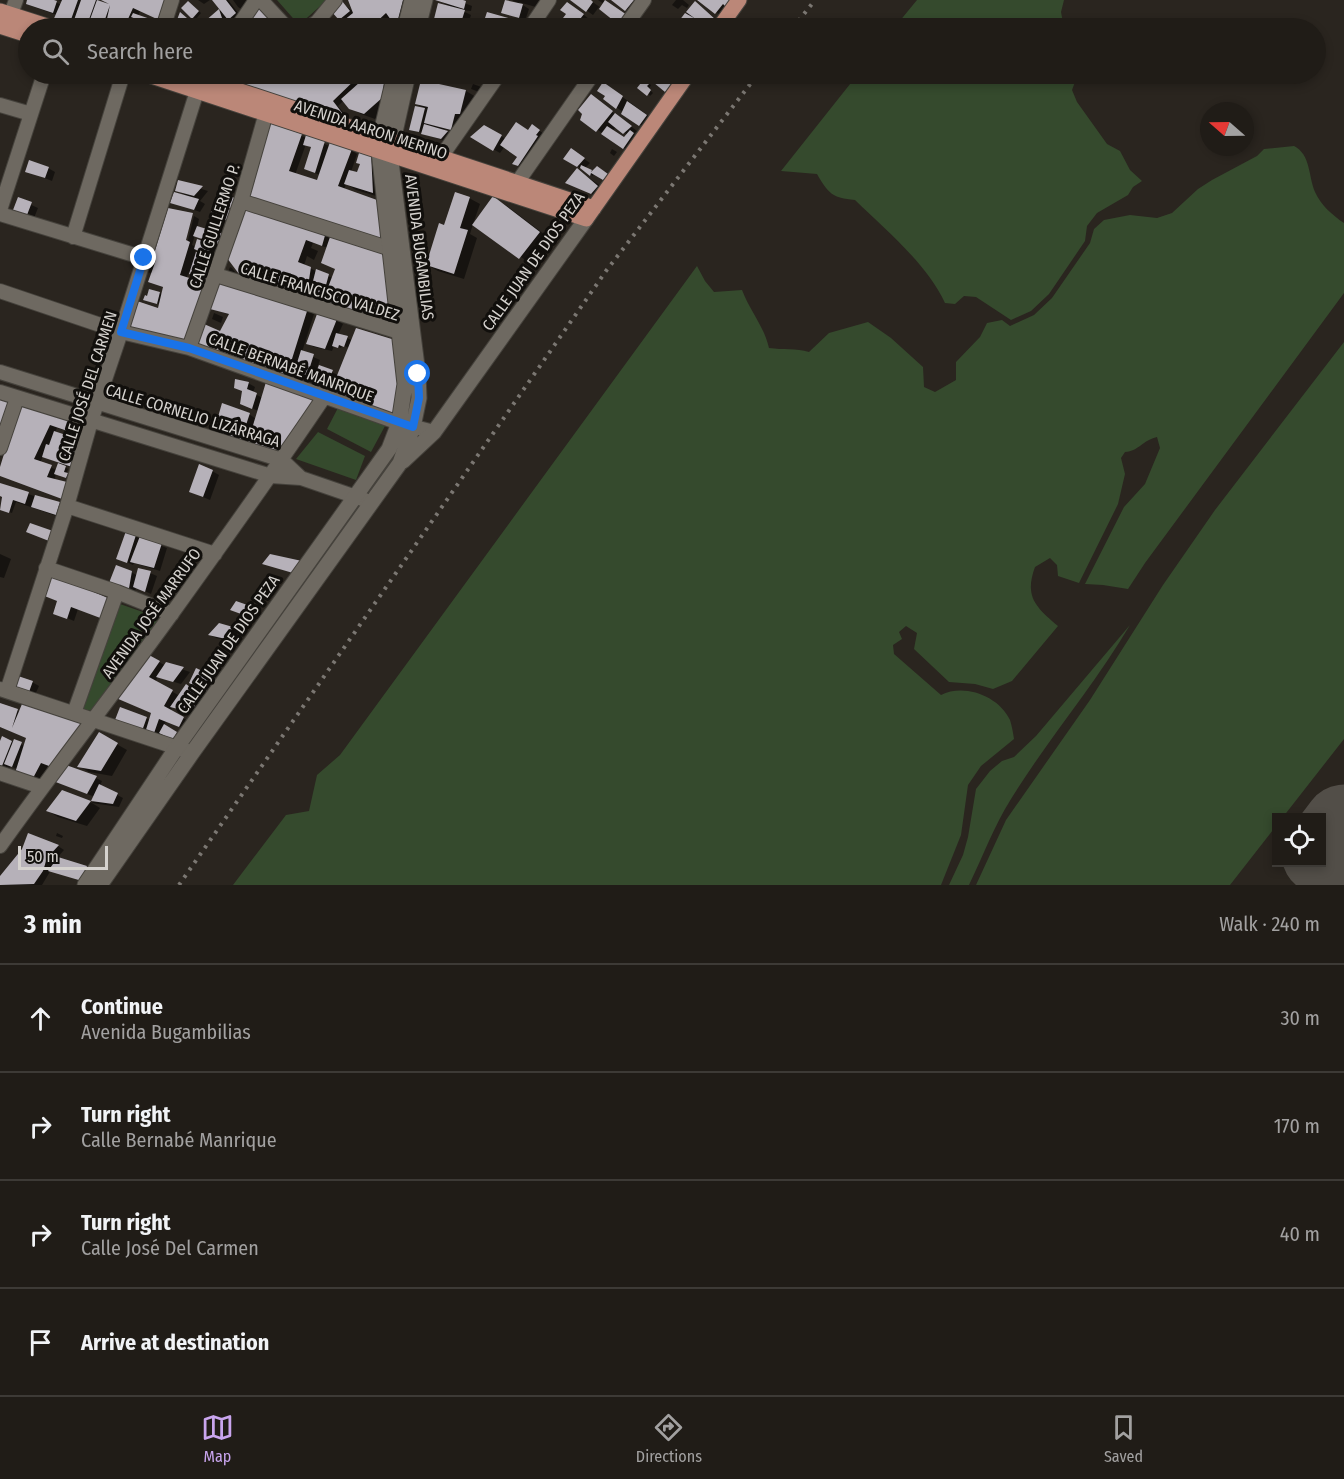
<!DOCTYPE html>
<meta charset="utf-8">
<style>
:root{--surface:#201c17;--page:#282520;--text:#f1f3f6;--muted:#a2a1a1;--line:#3d3a36;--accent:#c9a5ee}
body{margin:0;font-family:"Fira Sans Condensed",sans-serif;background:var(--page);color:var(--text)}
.controls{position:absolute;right:18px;bottom:18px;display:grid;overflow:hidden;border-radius:0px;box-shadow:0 3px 9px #0003}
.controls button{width:54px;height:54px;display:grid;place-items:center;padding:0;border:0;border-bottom:2px solid var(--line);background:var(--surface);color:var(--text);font:30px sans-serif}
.compass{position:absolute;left:1200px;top:102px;width:54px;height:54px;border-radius:50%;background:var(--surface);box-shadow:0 3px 9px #0003;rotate:290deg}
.scale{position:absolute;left:18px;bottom:15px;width:90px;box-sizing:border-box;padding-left:6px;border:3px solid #d5d2ce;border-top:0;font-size:16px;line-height:21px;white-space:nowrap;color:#d5d2ce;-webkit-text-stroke:4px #110f0c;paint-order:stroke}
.stop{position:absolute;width:18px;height:18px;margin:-14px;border:4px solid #1a73e8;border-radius:50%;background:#fff}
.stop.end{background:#1a73e8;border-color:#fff;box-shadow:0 2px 6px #0008}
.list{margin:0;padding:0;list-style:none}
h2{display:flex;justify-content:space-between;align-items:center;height:78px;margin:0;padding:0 24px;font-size:26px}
h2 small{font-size:20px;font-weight:400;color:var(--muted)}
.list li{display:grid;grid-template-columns:39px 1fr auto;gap:18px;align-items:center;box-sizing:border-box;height:108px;padding:0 24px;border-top:2px solid var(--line)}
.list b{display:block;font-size:22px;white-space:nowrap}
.list p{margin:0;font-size:20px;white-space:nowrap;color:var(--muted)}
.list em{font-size:20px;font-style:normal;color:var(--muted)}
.icon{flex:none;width:33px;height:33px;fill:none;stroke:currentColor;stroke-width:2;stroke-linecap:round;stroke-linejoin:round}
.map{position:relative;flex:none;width:1344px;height:885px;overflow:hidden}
.search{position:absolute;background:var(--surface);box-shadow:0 3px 9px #0003;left:18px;right:18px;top:18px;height:66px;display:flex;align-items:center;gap:15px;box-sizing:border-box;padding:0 21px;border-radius:33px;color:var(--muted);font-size:22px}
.sheet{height:510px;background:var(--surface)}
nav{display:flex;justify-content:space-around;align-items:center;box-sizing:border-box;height:84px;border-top:2px solid var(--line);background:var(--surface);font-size:16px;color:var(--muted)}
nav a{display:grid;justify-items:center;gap:3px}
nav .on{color:var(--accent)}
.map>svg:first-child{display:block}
.green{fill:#354a2d}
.shadow{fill:#0007;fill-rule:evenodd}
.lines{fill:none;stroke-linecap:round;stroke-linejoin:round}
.runway{stroke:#524e48;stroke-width:81}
.building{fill:#b6b1b9}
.street-casing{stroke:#45423c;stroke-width:16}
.secondary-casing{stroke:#45423c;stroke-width:17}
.primary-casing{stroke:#45423c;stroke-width:17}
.street{stroke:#6e6961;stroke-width:14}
.secondary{stroke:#6e6961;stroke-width:15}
.primary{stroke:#bb8778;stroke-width:15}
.rail{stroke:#7b7772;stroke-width:4;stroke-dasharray:3 6;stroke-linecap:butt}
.route{stroke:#1a73e8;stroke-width:8}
.labels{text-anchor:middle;stroke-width:6;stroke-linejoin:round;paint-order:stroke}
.street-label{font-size:16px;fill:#d5d2ce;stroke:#110f0c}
</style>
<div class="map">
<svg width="1344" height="885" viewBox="0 0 1344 885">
<rect width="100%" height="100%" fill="#2a251f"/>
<path class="green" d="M277 0H327L299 25Z
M917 0H1064L1061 12 1064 28H894Z
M858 74H1078L1072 90 1077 102 1107 144 1120 151 1130 170 1142 181 1133 187 1128 195 1097 213 1087 226 1085 241 1049 294 1031 311 1011 320 976 297 964 296 955 304 945 303C927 264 885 229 855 200 832 198 828 193 817 174L781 171Z
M1294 146C1311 155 1308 175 1315 192 1321 205 1332 215 1344 223V293L1145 563 1128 589 1103 585 1085 584 1124 507 1145 484 1160 448 1157 437C1143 440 1139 451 1125 452L1121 458 1125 474 1118 504 1079 583 1058 576 1057 565 1050 558 1035 567C1024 597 1036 607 1058 626L1012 681 993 689 975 684 949 682 914 649 917 633 906 626 899 632 902 639 893 645 894 654 941 695C964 683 999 696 1010 720 1012 726 1013 733 1014 739L981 766 968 785 961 835 941 885H233L286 815 309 811 317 775 340 755 697 266 705 281 714 292 742 290C750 311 764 326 769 348 783 350 796 348 809 352L829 333 868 322 891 338 923 367 924 387 935 392 956 380V362L980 337 987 323 1002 320 1010 326 1034 315 1052 298 1090 243 1094 229 1104 220 1130 215 1157 218 1172 213 1198 189 1212 180 1257 156 1264 149Z
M1344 342V739L1283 817 1276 818V826L1230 885H976L1006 820 1090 700 1163 585 1215 510Z
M340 404 385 426 371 452 327 429Z
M318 432 365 456 356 480 296 459Z
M120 604 160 618 91 711 83 709Z
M1130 625C1094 686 1048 739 1011 799 994 826 983 856 969 885H949L963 855 968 837 976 789 990 771 1002 761 1014 757 1036 736Z"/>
<path class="shadow" d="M28 0H52L61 5 63 2 58 0H96L105 3 106 1 103 0H162L140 11 138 16 162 26 161 28H145L135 23 133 28H135H96L78 21 75 28H68L60 26 57 15 34 7 27 4Z
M198 0H210L204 4Z
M214 0H228L242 18 235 23 226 18 230 28H182L177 24 187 18 200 28 221 9Z
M233 0H254L244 11 238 7Z
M349 0H410L402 28 392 18 385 24 393 28H337L345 22 333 11 342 3 354 12Z
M440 0H457L472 6 471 11 461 10 471 15 467 28 442 22 436 18 450 7Z
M512 0H546L543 9 518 2 529 9 525 21 503 12 517 3Z
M590 0 601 8 604 4 598 0H603L612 5 620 23 599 7 593 15 573 1Z
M613 0H649L636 16Z
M676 0H683L689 5 687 8 682 5 678 9 672 5Z
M699 0H736L723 17Z
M695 3 701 7 721 23 713 28 701 21 706 28H688L685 26 686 24 681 21Z
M191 4 201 13 196 19 193 18Z
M574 7 589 19 583 28H584H562L559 26Z
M511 20 524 26 523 28 492 27Z
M212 74H371L382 81 385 78 394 84 392 104 375 119 361 114 350 108 344 100 338 106 353 124Z
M566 74H585L589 76 585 84Z
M627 74H644L648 77 645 81 651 85 649 89 653 93 650 96 642 84Z
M667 74H688L677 81Z
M473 84 484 88 482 93 471 89Z
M610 88 653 119 646 129 616 107Z
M466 91 476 97 457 132 443 129 453 136 448 142 411 129 416 108 427 110 417 104Z
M591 96 637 131 634 134 639 138 630 152 582 119ZM616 127 628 135 624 139 612 131Z
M484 126 506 139 529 131 532 126 549 137 524 169 514 164 520 156 505 146 500 153 472 137Z
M301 136 330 146 351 150 357 154 351 172 358 174 371 153 381 159 383 198 356 190 346 184 344 190 255 199ZM306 144 312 148 305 169 320 175 318 182 295 175Z
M612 149 617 152 614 156 610 153Z
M571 150 590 163 585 168 593 172 597 168 610 177 607 181 594 173 593 176 577 166Z
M48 168 55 172 52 181 27 171Z
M578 170 599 185 604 190 599 197 567 183Z
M179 182 208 191 200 201 205 204 200 212 172 202 187 196 177 190Z
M469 198 480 204 473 224 493 198 507 206 553 241 534 266 473 224 470 234 477 238 464 279 438 271 427 265 445 227Z
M18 199 38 208 34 218 15 210Z
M245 209 325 234 332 238 401 330 251 281ZM313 243 328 248 336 269 333 278 304 266 307 256 314 260 318 251 311 248ZM316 281 330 287 328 291 315 288Z
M194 216 199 219 197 228 226 248 207 241V243L218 249 211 281 189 272 186 279 159 310 160 304 147 300 160 293 162 295 164 288 150 281 153 274 145 271 148 262 156 266 183 247 186 248ZM195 235 206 242 205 243 196 247 192 245ZM196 249 208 256 207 257 195 253Z
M230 267 232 268 238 276 228 272Z
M220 283 307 310 314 314 302 352 320 360 318 366 338 375 349 348 342 345 341 348 334 346 332 351 314 347 308 344 318 316 336 320 343 324 338 335 352 340 356 330 394 341 401 345 405 390 401 420 332 393 337 379 330 377 327 388 294 375 293 381 198 344 205 326 220 333 230 315 211 308Z
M214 313 223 317 221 323 212 319Z
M248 383 255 387 253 393 263 398 256 445 248 441V443L215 431 249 414 256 419 258 411 241 403Z
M21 404 88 438 57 428 55 433 84 444 79 470 61 464 68 469 66 474 70 476 69 479 56 474 54 481 69 501 0 475ZM43 456 60 463 57 470 40 463Z
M212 471 219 475 210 500 191 492Z
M0 485 59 504 66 507 62 518 16 502 12 513 3 510Z
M126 533 167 548 160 571 134 563 133 565 118 558Z
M0 554 11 559 4 578 0 577Z
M131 572 138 576 150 573 157 576 151 594 136 587 134 597 116 591Z
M44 595 78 609 74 621 55 613 59 602Z
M255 610 262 613 259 620 239 613Z
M232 628 238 632 233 642 216 638 210 635Z
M150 657 166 666 167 664 190 672 181 684 158 677 155 682 180 696 193 690 207 700 197 715 173 706 170 711 190 722 186 730 166 721 164 726 179 734 176 741 162 733 160 739 123 724 146 718 151 721 153 714 125 701Z
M212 677 218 681 213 693 198 686Z
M32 682 39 686 35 695 16 687Z
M0 705 20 712 83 725 56 769 48 766 45 772 49 775 39 783 17 769 10 766 9 769 0 766V745L3 738 25 746 27 738 0 727Z
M99 734 127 750 112 776 89 772 79 766Z
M96 778 102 781 100 786 123 798 119 807 92 803 100 808 87 826 58 817 48 811 63 792 92 803 95 797 62 784Z
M57 833 63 836 62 838 56 836Z
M58 846 64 850 57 858 93 871 89 884 51 870 42 885H0V880Z"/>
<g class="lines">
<path class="runway" d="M1322 854 1344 825"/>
</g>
<path class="building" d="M27 0H54L57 1 53 13 26 4Z
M62 0H78L68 28 52 23Z
M81 0H96L87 25 74 20Z
M97 0 109 4 101 0H166L159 20 133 8 124 28H105L110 5 102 28H97L88 25Z
M212 0H226L236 13 228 20Z
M348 0H403L396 27 386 13 370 28H334L353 13Z
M435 0H463L466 1 464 9Z
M505 0 523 4 519 18 501 13Z
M570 0H591L593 2 586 12Z
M605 0 627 15 619 25 599 9Z
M611 0H634L625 11Z
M697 0H731L726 7 723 4 715 14Z
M188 1 199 11 192 19 181 8Z
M342 1 350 11 339 20 331 11Z
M695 1 715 19 708 28 686 12Z
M260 2 286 28H239Z
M567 2 584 14 577 23 582 26 580 28H560L557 26 566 14 560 10Z
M438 3 465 10 460 26 434 19Z
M219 9 225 27 197 28Z
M180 12 194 24 191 28H180L175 25Z
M487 12 512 19 509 27 513 28H493L483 24Z
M133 13 156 21 153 28H146L134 24 136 19 131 17Z
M685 13 694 18 705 28H685L683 27 684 25 679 21Z
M430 22 455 28H429Z
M211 74H361L333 101 349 122Z
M369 74H371L379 82 385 76 382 98 364 114 349 109 341 99Z
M652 74H660L672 84 665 92 648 78Z
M644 79 650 83 647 86 651 90 647 96 637 88Z
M421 80 466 90 460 114H455L451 130 424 123 428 107 415 104Z
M603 82 623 96 616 109 603 99 605 96 597 91Z
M591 94 613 111 596 132 580 120 582 114 578 110Z
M627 101 647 115 639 126 621 114Z
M415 106 425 108 419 132 409 130Z
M615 113 632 126 623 134 608 122Z
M516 122 528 130 532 124 540 130 536 135 538 136 518 166 512 164 517 157 500 145Z
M270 123 302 134 289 171 317 180 330 142 352 149 338 186 377 200 384 242 246 196Z
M424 124 448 131 441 139 421 134Z
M484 125 502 135 493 151 470 137Z
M607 126 624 137 630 130 634 133 623 149 601 134Z
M306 135 325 141 315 173 304 169 311 147 303 145Z
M571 148 585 158 577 167 563 159Z
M371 152 373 193 344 184 349 170 357 172 360 164 356 163 359 153Z
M29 160 49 167 45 178 25 172Z
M581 165 592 170 591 172 597 166 608 174 603 180 591 173 590 176 580 168Z
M577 168 598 186 591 194 565 183Z
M178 180 203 186 194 196 175 191Z
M174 192 199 199 194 210 170 203Z
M455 192 470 197 460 228 468 230 454 274 426 265 439 223 444 225Z
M226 195 235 198 232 209 222 206Z
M493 196 540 232 519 259 472 225Z
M18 197 32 202 27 215 13 210Z
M213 206 231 210 228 221 210 215Z
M244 207 326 232 322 246 306 240 298 262 311 267 306 299 242 278 227 258Z
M168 208 193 213 186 240 190 242 180 275 205 283 184 343 128 328 137 301 158 308 163 287 148 282 156 260 153 257Z
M197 226 223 234 220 245 193 236Z
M330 237 386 255 395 328 311 299 314 286 327 290 335 269 321 263Z
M197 239 212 244 208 255 194 249Z
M196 252 217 258 214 269 208 267 204 279 189 274Z
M316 269 329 274 326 285 313 281Z
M219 281 308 308 286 378 196 345 204 324 220 331 229 314 210 309Z
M149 289 160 292 157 304 143 300 145 295 147 296Z
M317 314 337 319 325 349 306 344Z
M356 328 395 340 399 385 394 418 330 393Z
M336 333 348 336 344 347 339 345 338 348 332 346Z
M301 350 314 354 309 370 316 372 319 365 333 370 330 377 324 375 320 385 293 376Z
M235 379 249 382 247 389 257 393 252 409 240 404 242 391 234 388Z
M266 382 318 399 278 456 248 442Z
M0 399 11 402 0 428Z
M20 402 84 425 82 436 50 425 34 459 52 465 47 477 67 482 62 499 0 476V467Z
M222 403 250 413 241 440 214 431Z
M54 431 78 439 73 453 77 455 72 467 42 457 46 444 49 445Z
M58 463 66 466 64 472 68 473 66 478 54 474Z
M199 464 213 470 203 497 189 492Z
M0 483 29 492 25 504 13 500 9 513 0 510 2 497 0 496Z
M35 495 60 502 56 515 31 507Z
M30 523 53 531 49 541 26 532Z
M126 531 136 535 127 563 116 559Z
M140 536 162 543 154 568 130 562Z
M270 554 302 561 293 573 262 564Z
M116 565 132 571 128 594 107 588Z
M138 568 151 571 145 592 133 587Z
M50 573 110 599 103 619 71 607 67 619 53 614 57 601 42 595Z
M236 601 256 608 252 618 230 610Z
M219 623 233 627 226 639 208 635Z
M149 655 160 661 149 677 173 690 164 706 184 717 179 727 159 719 153 736 145 733 151 713 116 698Z
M166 662 184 667 173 682 156 677Z
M196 668 213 676 206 691 189 683Z
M18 676 33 681 29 692 14 688Z
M186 684 202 696 190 712 170 707Z
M0 703 18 709 12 728 22 704 83 724 49 766 41 763 32 780 15 773 26 738 0 727Z
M120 707 147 717 142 731 115 720Z
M164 724 177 732 173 740 159 733Z
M99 732 118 743 101 771 77 767Z
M2 736 12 741 2 766 0 765V741Z
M14 739 22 742 12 767 4 764Z
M66 765 97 776 87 794 53 781Z
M99 784 118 793 113 804 91 801Z
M62 790 91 801 76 821 46 811Z
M28 833 59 845 47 858 43 871 34 884 0 885V876L22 849Z
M58 857 87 866 82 881 48 871Z"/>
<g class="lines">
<defs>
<path id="street" d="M261 0 287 28
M11 14 16 0
M163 28 172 0
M237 28 256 0
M308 28 317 22 335 0
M530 28 549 0
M624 28 644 0
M0 105 31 114
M441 157 499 74
M512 190 593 74
M241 201 391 249
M0 210 44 74
M0 214 144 258
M73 237 123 74
M216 275 409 335
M0 291 121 332 189 348 399 423 434 432
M189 348 241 201 266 113
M0 372 282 460 301 478
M0 392 271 476 301 478 365 500
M0 448 17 398
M67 506 215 554
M46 568 117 592 172 614
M0 689 187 751
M7 691 67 506 91 421 121 332 197 91
M74 713 117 592
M0 773 41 787
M0 846C56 767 116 691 173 612 224 541 275 470 324 397"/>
<path id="secondary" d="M405 28 412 0
M418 28 425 0
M403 461 434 432 586 219
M85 885 177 747 389 449 399 423 405 384 379 151 380 137 395 74
M100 885 192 753 400 463 413 427 419 398 418 374 390 154 408 74"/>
<path id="primary" d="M0 11 53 28
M0 26 28 35
M719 28 739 0
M145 74 586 219 688 74
M189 74 594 208"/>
</defs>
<use href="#street" class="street-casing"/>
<use href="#secondary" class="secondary-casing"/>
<use href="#primary" class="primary-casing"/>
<use href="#street" class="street"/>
<use href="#secondary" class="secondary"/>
<use href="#primary" class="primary"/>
<path class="rail" d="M793 28 815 0
M179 885 606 271 758 74"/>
</g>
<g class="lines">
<path class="route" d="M144 258 121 332 189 348 413 427 419 398 418 374"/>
</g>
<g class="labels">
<g class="street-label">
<text transform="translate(371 129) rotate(18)" y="6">AVENIDA AARON MERINO</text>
<text transform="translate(214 226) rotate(-72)" y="6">CALLE GUILLERMO P.</text>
<text transform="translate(420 247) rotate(83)" y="6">AVENIDA BUGAMBILIAS</text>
<text transform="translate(533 261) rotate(-55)" y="6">CALLE JUAN DE DIOS PEZA</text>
<text transform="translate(320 291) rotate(17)" y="6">CALLE FRANCISCO VALDEZ</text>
<text transform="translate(291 367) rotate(20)" y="6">CALLE BERNABÉ MANRIQUE</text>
<text transform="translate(87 386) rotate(-72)" y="6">CALLE JOSÉ DEL CARMEN</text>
<text transform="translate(193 415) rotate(17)" y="6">CALLE CORNELIO LIZÁRRAGA</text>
<text transform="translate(151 613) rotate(-54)" y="6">AVENIDA JOSÉ MARRUFO</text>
<text transform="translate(228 644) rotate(-55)" y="6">CALLE JUAN DE DIOS PEZA</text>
</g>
</g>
</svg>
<div class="controls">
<button><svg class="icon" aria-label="locate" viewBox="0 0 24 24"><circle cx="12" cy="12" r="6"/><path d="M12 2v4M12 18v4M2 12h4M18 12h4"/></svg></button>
</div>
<svg class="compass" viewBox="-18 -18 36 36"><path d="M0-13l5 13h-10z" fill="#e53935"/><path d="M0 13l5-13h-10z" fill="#a2a1a1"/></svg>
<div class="scale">50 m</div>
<div class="stop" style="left:418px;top:374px"></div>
<div class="stop end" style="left:144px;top:258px"></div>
<div class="search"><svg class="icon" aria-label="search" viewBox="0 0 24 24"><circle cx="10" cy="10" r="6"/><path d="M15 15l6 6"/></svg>Search here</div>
</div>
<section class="sheet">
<h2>3 min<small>Walk · 240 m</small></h2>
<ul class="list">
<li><svg class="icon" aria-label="ahead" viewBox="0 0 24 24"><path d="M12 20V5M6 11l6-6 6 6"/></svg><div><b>Continue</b><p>Avenida Bugambilias</p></div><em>30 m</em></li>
<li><svg class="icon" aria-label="right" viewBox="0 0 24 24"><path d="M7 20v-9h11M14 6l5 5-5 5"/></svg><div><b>Turn right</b><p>Calle Bernabé Manrique</p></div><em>170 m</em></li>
<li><svg class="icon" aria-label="right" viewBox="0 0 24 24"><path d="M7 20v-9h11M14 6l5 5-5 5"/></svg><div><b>Turn right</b><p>Calle José Del Carmen</p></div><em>40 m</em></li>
<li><svg class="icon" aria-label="arrive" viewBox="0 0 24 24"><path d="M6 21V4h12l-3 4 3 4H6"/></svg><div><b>Arrive at destination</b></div></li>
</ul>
</section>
<nav>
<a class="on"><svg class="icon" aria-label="map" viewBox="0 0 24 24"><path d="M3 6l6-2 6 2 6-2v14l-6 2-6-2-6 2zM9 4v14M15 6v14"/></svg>Map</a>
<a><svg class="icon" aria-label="directions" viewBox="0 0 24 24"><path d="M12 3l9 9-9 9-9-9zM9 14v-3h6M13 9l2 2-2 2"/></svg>Directions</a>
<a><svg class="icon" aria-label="saved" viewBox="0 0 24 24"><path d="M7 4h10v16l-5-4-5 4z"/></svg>Saved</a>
</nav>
